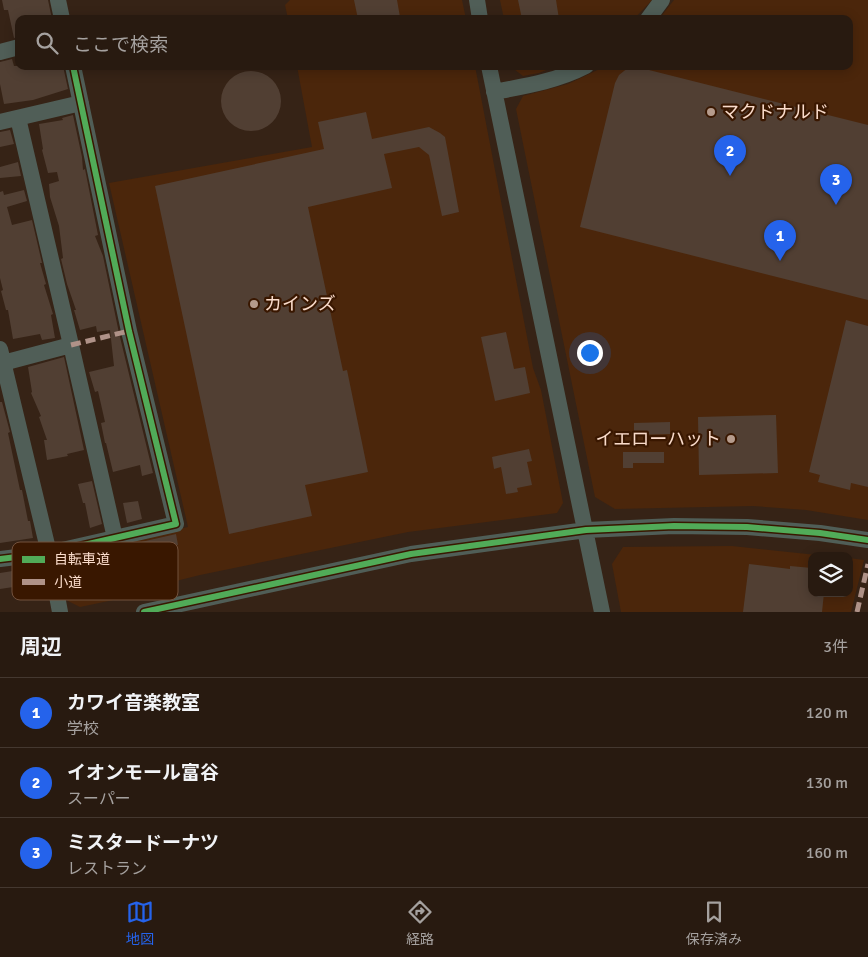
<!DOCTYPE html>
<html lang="ja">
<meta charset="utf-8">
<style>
:root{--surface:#281a10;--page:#302319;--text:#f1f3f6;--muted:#a5a19f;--line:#443830;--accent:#2563eb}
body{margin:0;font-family:Signika,"Noto Sans JP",sans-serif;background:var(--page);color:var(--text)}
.controls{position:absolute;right:15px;bottom:15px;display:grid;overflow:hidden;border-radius:10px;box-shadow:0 2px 12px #0003}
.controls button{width:45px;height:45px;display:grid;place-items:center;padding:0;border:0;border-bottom:1px solid var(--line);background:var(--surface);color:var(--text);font:25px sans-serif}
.you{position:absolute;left:589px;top:352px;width:18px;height:18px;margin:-12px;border:4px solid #fff;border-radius:50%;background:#1a73e8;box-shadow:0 0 0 8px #1a73e833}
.badge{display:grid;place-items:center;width:32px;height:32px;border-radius:50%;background:var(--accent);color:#fff;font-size:16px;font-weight:700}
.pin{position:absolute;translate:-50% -41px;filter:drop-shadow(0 1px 2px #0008)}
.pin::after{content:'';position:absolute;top:26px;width:18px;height:15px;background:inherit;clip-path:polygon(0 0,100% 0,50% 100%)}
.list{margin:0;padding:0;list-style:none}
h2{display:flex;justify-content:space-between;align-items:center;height:65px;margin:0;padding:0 20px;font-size:21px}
h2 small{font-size:16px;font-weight:400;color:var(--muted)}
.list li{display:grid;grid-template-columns:32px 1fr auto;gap:15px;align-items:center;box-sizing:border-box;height:70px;padding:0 20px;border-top:1px solid var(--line)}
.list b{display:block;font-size:19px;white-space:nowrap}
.list p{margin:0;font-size:16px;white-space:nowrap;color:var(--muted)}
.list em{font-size:16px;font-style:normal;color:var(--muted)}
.icon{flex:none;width:28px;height:28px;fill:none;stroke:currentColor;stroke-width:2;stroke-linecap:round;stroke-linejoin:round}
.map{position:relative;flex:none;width:868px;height:612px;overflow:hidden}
.search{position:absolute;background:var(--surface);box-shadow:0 2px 12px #0003;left:15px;right:15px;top:15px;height:55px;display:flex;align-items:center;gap:12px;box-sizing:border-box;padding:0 18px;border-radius:10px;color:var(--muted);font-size:19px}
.sheet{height:275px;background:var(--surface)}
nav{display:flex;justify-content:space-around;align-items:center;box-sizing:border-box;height:70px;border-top:1px solid var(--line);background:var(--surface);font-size:14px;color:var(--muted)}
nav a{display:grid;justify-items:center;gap:2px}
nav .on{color:var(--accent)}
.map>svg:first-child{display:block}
.built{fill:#4b260b}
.building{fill:#513f33}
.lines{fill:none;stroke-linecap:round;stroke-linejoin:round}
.minor{stroke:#505e57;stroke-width:16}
.quiet{stroke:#af9288;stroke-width:5;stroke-dasharray:10 5;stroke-linecap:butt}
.cycleway-casing{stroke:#391700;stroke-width:9}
.cycleway{stroke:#51ab58;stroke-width:6}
.poi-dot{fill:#b59b8c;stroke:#391700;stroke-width:2}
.labels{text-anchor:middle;stroke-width:4.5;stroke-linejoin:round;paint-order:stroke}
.poi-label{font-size:18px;fill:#fadccb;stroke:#391700;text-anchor:start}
.key{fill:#391700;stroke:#73523d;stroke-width:1}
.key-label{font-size:14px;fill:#fadccb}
</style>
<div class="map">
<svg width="868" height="612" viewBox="0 0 868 612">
<rect width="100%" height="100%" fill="#362316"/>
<path class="built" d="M290 0H462L466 19H288L285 5Z
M500 0H652L634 19H504Z
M674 0H868V520L806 510 753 506 615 509 595 497 516 109 523 96 568 84 606 66H849V19H659Z
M297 66H475L533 368 541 390 563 503 557 513 408 532 200 575 180 580 137 595 80 607 68 601 60 564 63 556 188 527 109 183 312 147Z
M510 66H556L539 73 523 76Z
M732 546 826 556H812V593H849V558L864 560 851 612H621L612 564 623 547Z"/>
<path class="building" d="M2 0H48L52 19H19V37L14 38 8 10H4Z
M354 0H397L400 17 389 19H358Z
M518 0H556L559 19H522Z
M12 59 14 66H63L68 89 33 100 4 104 0 84V62Z
M633 67 645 69 868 125V300L580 227 615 83 619 75 624 71 628 68Z
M221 101a30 30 0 1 1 60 0a30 30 0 1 1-60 0Z
M366 112 372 139 429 127 440 133 445 137 459 212 442 216 429 155 419 147 384 154 392 188 308 207 343 371 347 370 368 472 305 485 312 516 229 534 155 186 324 149 318 122Z
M73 115 82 157 83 170 85 169 98 235 95 236 103 256 119 333 153 473 142 476 140 465 113 472 106 443H105L101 423 105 422 98 391 95 392 89 372 114 366 110 330 97 332 96 326 80 330 74 310H76L67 284 61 259 63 258 59 226 50 197 49 184 59 181 57 172 48 173 42 150 43 149 39 124 63 120 62 118Z
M10 130 14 144 0 147V132Z
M18 162 21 176 0 178V167Z
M24 190 27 201 7 207 12 225 32 220 42 263H40L46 284 44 285 53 314 51 315 55 338 42 340 40 334 13 339 8 310H6L1 291 3 290 0 278V192L3 191 4 195Z
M846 320 868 326V487L851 483 850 490 818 482 820 475 809 472Z
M506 332 514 369 525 367 530 393 495 401 481 337Z
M64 357 84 450 67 454 68 456 47 460 44 440H47L39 417 41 416 31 393 32 392 28 367Z
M0 402H2L10 432 8 433 20 490H22L28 521H30L33 538 0 543Z
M776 415 778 473 699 475 698 417Z
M670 422V434L634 435V423Z
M529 449 532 461 527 462 532 485 517 488 518 492 506 494 501 467 494 469 492 457Z
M623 452H664V463H633V468H623Z
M92 481 102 524 90 528 85 503H83L78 484Z
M138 501 142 519 127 523 123 503Z
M176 534 178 545 144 552 145 560 105 568 106 575 88 578 84 555Z
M749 564 790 569V566L812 568V593H824L822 612H743Z
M38 567 40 583 0 589V573Z"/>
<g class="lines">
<path class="minor" d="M58 0 62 19
M477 0 480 19
M648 19 662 0
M0 52 19 47
M489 66 602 612
M494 92C526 86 557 81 586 66
M0 122 81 103
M71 345 115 538
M0 349 49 553 60 612
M3 363 71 345 18 118
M0 559 49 553 176 524 129 331 73 66
M144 612 411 554 586 530 674 526 747 527 820 533 868 540"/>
<path class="quiet" d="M71 345 129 331
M857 612 868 564"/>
<defs>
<path id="cycleway" d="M0 559 49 553 176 524 129 331 73 66
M144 612 411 554 586 530 674 526 747 527 820 533 868 540"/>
</defs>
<use href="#cycleway" class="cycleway-casing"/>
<use href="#cycleway" class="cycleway"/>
</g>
<g class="poi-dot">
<circle cx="711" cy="112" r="5"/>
<circle cx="254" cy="304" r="5"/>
<circle cx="731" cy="439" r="5"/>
</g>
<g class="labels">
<g class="poi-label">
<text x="721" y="118">マクドナルド</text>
<text x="264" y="310">カインズ</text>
<text x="721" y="445" text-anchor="end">イエローハット</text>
</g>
</g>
<rect x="12" y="542" width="166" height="58" rx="8" class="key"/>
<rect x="22" y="556" width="23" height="7" fill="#51ab58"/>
<rect x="22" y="579" width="23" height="6" fill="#af9288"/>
<g class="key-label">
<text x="54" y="564">自転車道</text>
<text x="54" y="587">小道</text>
</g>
</svg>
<div class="controls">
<button><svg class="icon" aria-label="layers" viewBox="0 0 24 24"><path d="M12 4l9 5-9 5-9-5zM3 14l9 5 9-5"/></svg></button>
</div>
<div class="you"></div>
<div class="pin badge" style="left:780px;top:261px">1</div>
<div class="pin badge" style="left:730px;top:176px">2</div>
<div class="pin badge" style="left:836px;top:205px">3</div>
<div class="search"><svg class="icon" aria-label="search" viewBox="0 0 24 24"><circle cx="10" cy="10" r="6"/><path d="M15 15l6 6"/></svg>ここで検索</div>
</div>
<section class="sheet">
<h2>周辺<small>3件</small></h2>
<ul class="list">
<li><span class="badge">1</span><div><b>カワイ音楽教室</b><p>学校</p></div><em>120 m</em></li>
<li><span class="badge">2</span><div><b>イオンモール富谷</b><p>スーパー</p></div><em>130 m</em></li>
<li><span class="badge">3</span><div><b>ミスタードーナツ</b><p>レストラン</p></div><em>160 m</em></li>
</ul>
</section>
<nav>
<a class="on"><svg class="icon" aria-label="map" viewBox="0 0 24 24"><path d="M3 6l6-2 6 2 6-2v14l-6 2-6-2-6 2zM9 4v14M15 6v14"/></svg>地図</a>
<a><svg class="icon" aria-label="directions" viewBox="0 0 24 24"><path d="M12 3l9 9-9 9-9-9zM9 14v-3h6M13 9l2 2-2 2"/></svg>経路</a>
<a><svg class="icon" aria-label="saved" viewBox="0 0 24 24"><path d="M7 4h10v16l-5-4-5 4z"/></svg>保存済み</a>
</nav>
